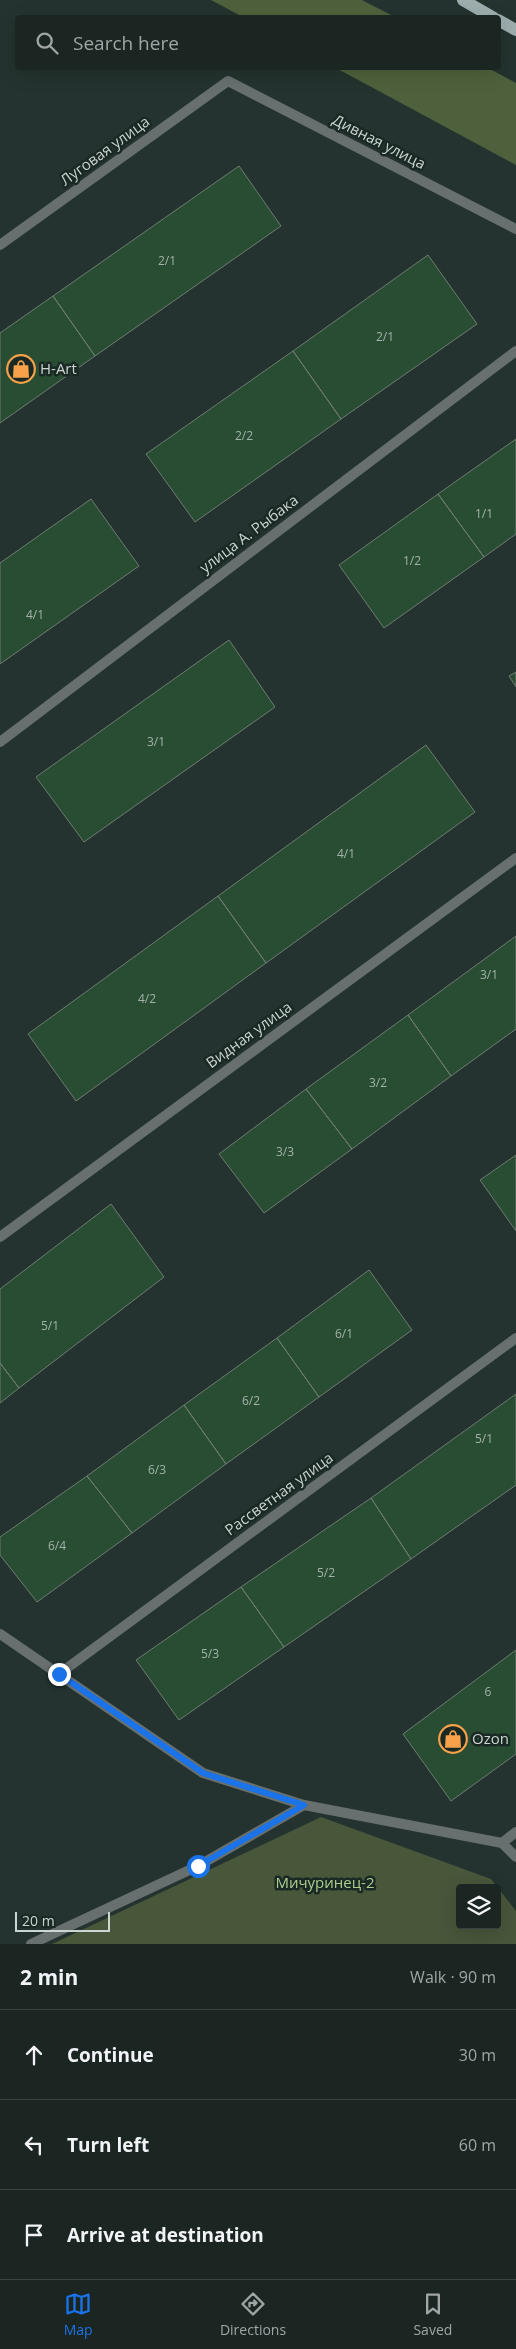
<!DOCTYPE html>
<meta charset="utf-8">
<style>
:root{--surface:#1b2623;--page:#283230;--text:#f1f3f6;--muted:#a0a5a6;--line:#394341;--accent:#1a73e8}
body{margin:0;font-family:"Open Sans",sans-serif;background:var(--page);color:var(--text)}
.controls{position:absolute;right:15px;bottom:15px;display:grid;overflow:hidden;border-radius:5px;box-shadow:0 5px 20px #0002}
.controls button{width:45px;height:45px;display:grid;place-items:center;padding:0;border:0;border-bottom:1px solid var(--line);background:var(--surface);color:var(--text);font:25px sans-serif}
.scale{position:absolute;left:15px;bottom:12px;width:95px;box-sizing:border-box;padding-left:5px;border:2px solid #cbd5d1;border-top:0;font-size:14px;line-height:18px;white-space:nowrap;color:#cbd5d1;-webkit-text-stroke:4px #1b2925;paint-order:stroke}
.stop{position:absolute;width:15px;height:15px;margin:-11px;border:4px solid #1a73e8;border-radius:50%;background:#fff}
.stop.end{background:#1a73e8;border-color:#fff;box-shadow:0 1px 5px #0008}
.list{margin:0;padding:0;list-style:none}
h2{display:flex;justify-content:space-between;align-items:center;height:65px;margin:0;padding:0 20px;font-size:21px}
h2 small{font-size:16px;font-weight:400;color:var(--muted)}
.list li{display:grid;grid-template-columns:32px 1fr auto;gap:15px;align-items:center;box-sizing:border-box;height:90px;padding:0 20px;border-top:1px solid var(--line)}
.list b{display:block;font-size:19px;white-space:nowrap}
.list em{font-size:16px;font-style:normal;color:var(--muted)}
.icon{flex:none;width:28px;height:28px;fill:none;stroke:currentColor;stroke-width:2;stroke-linecap:round;stroke-linejoin:round}
.map{position:relative;flex:none;width:516px;height:1944px;overflow:hidden}
.search{position:absolute;background:var(--surface);box-shadow:0 5px 20px #0002;left:15px;right:15px;top:15px;height:55px;display:flex;align-items:center;gap:12px;box-sizing:border-box;padding:0 18px;border-radius:5px;color:var(--muted);font-size:19px}
.sheet{height:335px;background:var(--surface)}
nav{display:flex;justify-content:space-around;align-items:center;box-sizing:border-box;height:70px;border-top:1px solid var(--line);background:var(--surface);font-size:14px;color:var(--muted)}
nav a{display:grid;justify-items:center;gap:2px}
nav .on{color:var(--accent)}
.map>svg:first-child{display:block}
.green{fill:#48563a;fill-rule:evenodd}
.forest{fill:#4f613c}
.building{fill:#294d33;stroke:#6f7c72}
.lines{fill:none;stroke-linecap:round;stroke-linejoin:round}
.lane{stroke:#676f6f;stroke-width:10}
.street{stroke:#676f6f;stroke-width:10}
.primary{stroke:#9dadad;stroke-width:12}
.route{stroke:#1a73e8;stroke-width:6}
.labels{text-anchor:middle;stroke-width:5;stroke-linejoin:round;paint-order:stroke}
.number-label{font-size:12px;fill:#a2b3aa}
.street-label{font-size:15px;fill:#cbd5d1;stroke:#1b2925}
.poi-label{font-size:15px;fill:#cbd5d1;stroke:#1b2925;text-anchor:start}
.park-label{font-size:15px;fill:#accc8d;stroke:#1b2925}
</style>
<div class="map">
<svg width="516" height="1944" viewBox="0 0 516 1944">
<rect width="100%" height="100%" fill="#24332f"/>
<path class="green" d="M321 1817 491 1879 516 1911V1944H52ZM460 1888H497V1925H460Z"/>
<path class="forest" d="M211 0H362L395 17H243Z
M336 68H488L516 83V165Z"/>
<path class="building" d="M239 166 281 226 95 356 53 296Z
M428 255 477 324 341 419 293 351Z
M53 296 95 356 0 423V333Z
M293 351 341 419 195 522 146 454Z
M516 439V534L484 557 438 494Z
M438 494 484 557 384 628 339 565Z
M91 499 139 566 0 664V563Z
M229 640 275 707 84 842 36 777Z
M516 672V687L509 676Z
M426 745 475 812 266 963 218 896Z
M218 896 266 963 76 1101 28 1034Z
M516 936V1029L451 1076 408 1015Z
M408 1015 451 1076 352 1149 306 1089Z
M306 1089 352 1149 264 1213 219 1154Z
M516 1155V1231L480 1180Z
M111 1204 164 1277 19 1388 0 1363V1289Z
M369 1270 412 1330 319 1397 277 1338Z
M277 1338 319 1397 226 1464 184 1405Z
M0 1363 19 1388 0 1403Z
M516 1394V1485L411 1559 371 1498Z
M184 1405 226 1464 132 1533 87 1476Z
M87 1476 132 1533 37 1602 0 1555V1537Z
M371 1498 411 1559 284 1647 241 1587Z
M241 1587 284 1647 179 1720 136 1660Z
M516 1650V1754L451 1801 403 1734Z"/>
<g class="lines">
<path class="lane" d="M31 1944 198 1866 304 1805"/>
<path class="street" d="M0 245 228 81 516 229
M0 742 516 351
M0 1237 516 858
M0 1634 203 1773 304 1805 502 1843 516 1857
M59 1674 516 1338
M502 1843 516 1832"/>
<path class="primary" d="M463 0 494 18
M498 20 516 30"/>
</g>
<g class="lines">
<path class="route" d="M59 1674 203 1773 304 1805 198 1866"/>
</g>
<defs>
<symbol id="shop-ring" viewBox="-11 -11 22 22"><circle r="9.5" fill="#1b2925" stroke="#f7a148" stroke-width="1.5"/><path d="M-5-2.5h2.3a2.7 3.5 0 0 1 5.4 0H5L5.5 6h-11ZM-1.5-2.5h3a1.5 2.3 0 0 0-3 0Z" fill="#f7a148"/></symbol>
</defs>
<g fill-rule="evenodd">
<use href="#shop-ring" x="5" y="353" width="32" height="32"/>
<use href="#shop-ring" x="437" y="1723" width="32" height="32"/>
</g>
<g class="labels">
<g class="number-label">
<text x="167" y="265">2/1</text>
<text x="385" y="341">2/1</text>
<text x="244" y="440">2/2</text>
<text x="484" y="518">1/1</text>
<text x="412" y="565">1/2</text>
<text x="35" y="619">4/1</text>
<text x="156" y="746">3/1</text>
<text x="346" y="858">4/1</text>
<text x="489" y="979">3/1</text>
<text x="147" y="1003">4/2</text>
<text x="378" y="1087">3/2</text>
<text x="285" y="1156">3/3</text>
<text x="50" y="1330">5/1</text>
<text x="344" y="1338">6/1</text>
<text x="251" y="1405">6/2</text>
<text x="484" y="1443">5/1</text>
<text x="157" y="1474">6/3</text>
<text x="57" y="1550">6/4</text>
<text x="326" y="1577">5/2</text>
<text x="210" y="1658">5/3</text>
<text x="488" y="1696">6</text>
</g>
<g class="street-label">
<text transform="translate(379 142) rotate(27)" y="5">Дивная улица</text>
<text transform="translate(105 151) rotate(-36)" y="5">Луговая улица</text>
<text transform="translate(249 534) rotate(-37)" y="5">улица А. Рыбака</text>
<text transform="translate(249 1035) rotate(-36)" y="5">Видная улица</text>
<text transform="translate(279 1494) rotate(-36)" y="5">Рассветная улица</text>
</g>
<g class="poi-label">
<text x="40" y="374">H-Art</text>
<text x="472" y="1744">Ozon</text>
</g>
<g class="park-label">
<text x="325" y="1888">Мичуринец-2</text>
</g>
</g>
</svg>
<div class="controls">
<button><svg class="icon" aria-label="layers" viewBox="0 0 24 24"><path d="M12 4l9 5-9 5-9-5zM3 14l9 5 9-5"/></svg></button>
</div>
<div class="scale">20 m</div>
<div class="stop" style="left:198px;top:1866px"></div>
<div class="stop end" style="left:59px;top:1674px"></div>
<div class="search"><svg class="icon" aria-label="search" viewBox="0 0 24 24"><circle cx="10" cy="10" r="6"/><path d="M15 15l6 6"/></svg>Search here</div>
</div>
<section class="sheet">
<h2>2 min<small>Walk · 90 m</small></h2>
<ul class="list">
<li><svg class="icon" aria-label="ahead" viewBox="0 0 24 24"><path d="M12 20V5M6 11l6-6 6 6"/></svg><div><b>Continue</b></div><em>30 m</em></li>
<li><svg class="icon" aria-label="left" viewBox="0 0 24 24"><path d="M17 20v-9H6M10 6l-5 5 5 5"/></svg><div><b>Turn left</b></div><em>60 m</em></li>
<li><svg class="icon" aria-label="arrive" viewBox="0 0 24 24"><path d="M6 21V4h12l-3 4 3 4H6"/></svg><div><b>Arrive at destination</b></div></li>
</ul>
</section>
<nav>
<a class="on"><svg class="icon" aria-label="map" viewBox="0 0 24 24"><path d="M3 6l6-2 6 2 6-2v14l-6 2-6-2-6 2zM9 4v14M15 6v14"/></svg>Map</a>
<a><svg class="icon" aria-label="directions" viewBox="0 0 24 24"><path d="M12 3l9 9-9 9-9-9zM9 14v-3h6M13 9l2 2-2 2"/></svg>Directions</a>
<a><svg class="icon" aria-label="saved" viewBox="0 0 24 24"><path d="M7 4h10v16l-5-4-5 4z"/></svg>Saved</a>
</nav>
